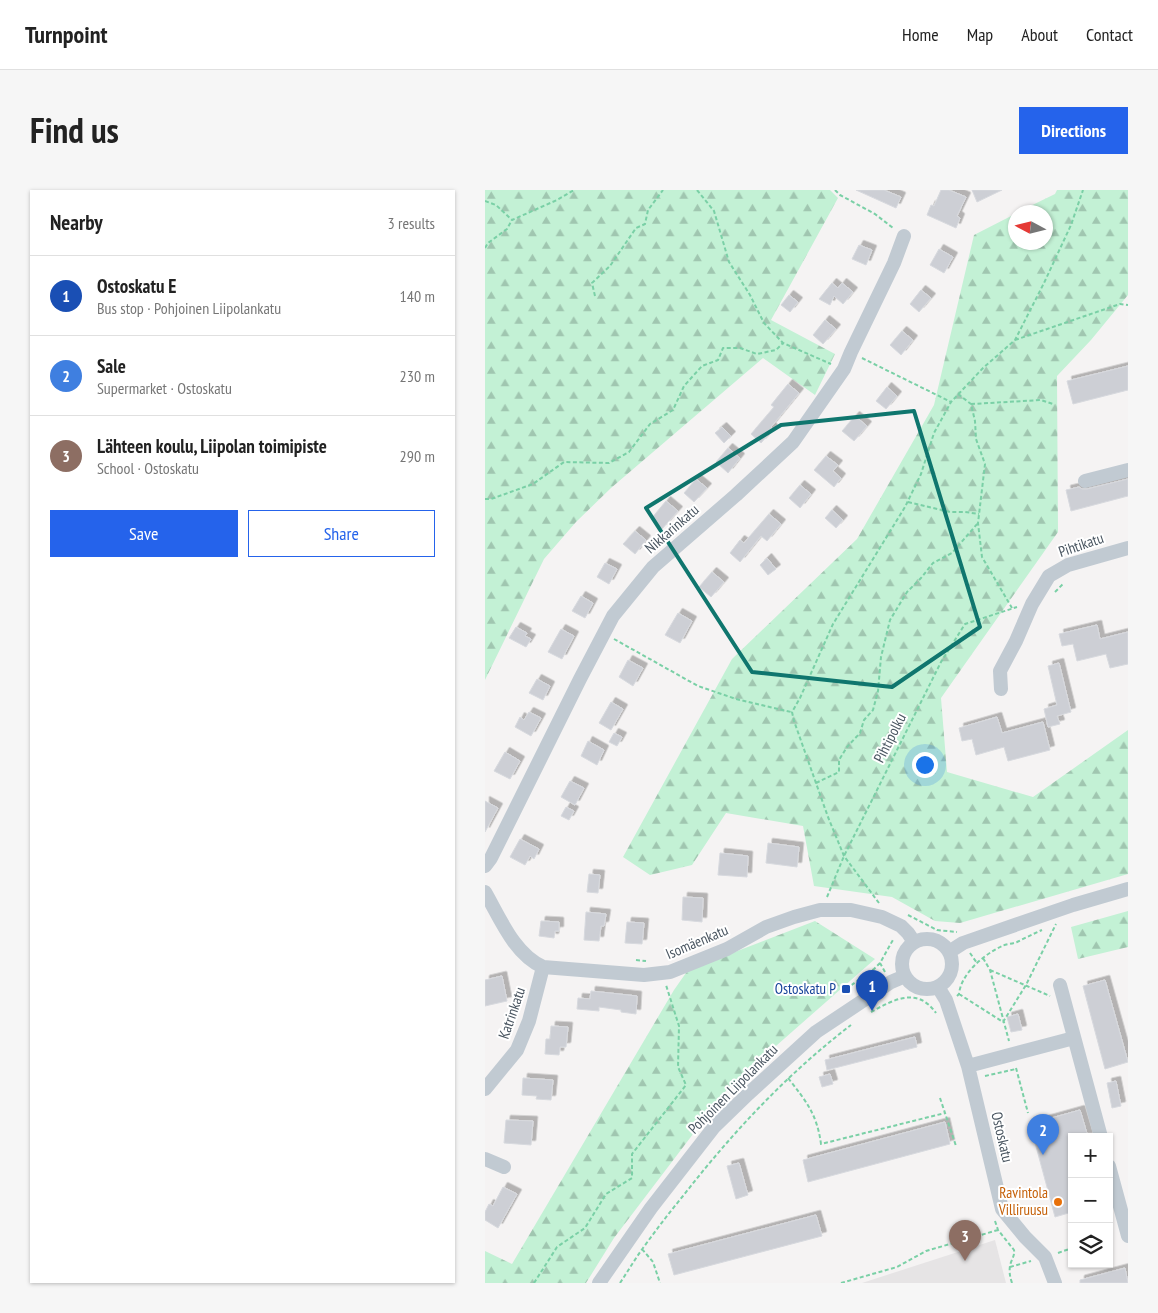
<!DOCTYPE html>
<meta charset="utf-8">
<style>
:root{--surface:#fff;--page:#f6f6f6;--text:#222;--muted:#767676;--line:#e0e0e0;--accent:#2563eb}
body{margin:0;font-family:"PT Sans Narrow",sans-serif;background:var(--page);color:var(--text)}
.controls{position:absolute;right:15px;bottom:15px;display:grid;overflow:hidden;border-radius:0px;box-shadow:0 1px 4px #0004}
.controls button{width:45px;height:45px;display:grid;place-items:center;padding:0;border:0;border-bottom:1px solid var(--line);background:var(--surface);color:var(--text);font:25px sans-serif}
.compass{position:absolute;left:523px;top:15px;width:45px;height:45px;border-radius:50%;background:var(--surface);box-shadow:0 1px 4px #0004;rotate:277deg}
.you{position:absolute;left:439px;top:574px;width:18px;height:18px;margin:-12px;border:4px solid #fff;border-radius:50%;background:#1a73e8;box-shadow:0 0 0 8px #1a73e833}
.badge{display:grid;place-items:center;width:32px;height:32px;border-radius:50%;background:var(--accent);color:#fff;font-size:16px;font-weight:700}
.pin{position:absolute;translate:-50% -41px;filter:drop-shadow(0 1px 2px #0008)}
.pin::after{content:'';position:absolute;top:26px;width:18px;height:15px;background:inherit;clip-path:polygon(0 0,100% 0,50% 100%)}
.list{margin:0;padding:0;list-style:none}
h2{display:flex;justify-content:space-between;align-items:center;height:65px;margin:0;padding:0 20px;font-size:21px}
h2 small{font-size:16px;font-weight:400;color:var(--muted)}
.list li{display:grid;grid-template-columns:32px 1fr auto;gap:15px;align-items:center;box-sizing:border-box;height:80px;padding:0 20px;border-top:1px solid var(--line)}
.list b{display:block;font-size:19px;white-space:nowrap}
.list p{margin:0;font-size:16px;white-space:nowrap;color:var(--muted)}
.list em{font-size:16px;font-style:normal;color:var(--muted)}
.actions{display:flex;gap:10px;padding:15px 20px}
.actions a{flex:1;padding:11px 0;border:1px solid var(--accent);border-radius:0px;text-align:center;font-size:18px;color:var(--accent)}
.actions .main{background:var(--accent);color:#fff}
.icon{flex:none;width:28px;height:28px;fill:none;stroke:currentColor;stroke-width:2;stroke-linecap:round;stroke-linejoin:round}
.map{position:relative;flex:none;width:643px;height:1093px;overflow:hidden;border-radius:0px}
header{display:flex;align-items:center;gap:30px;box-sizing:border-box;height:70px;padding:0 25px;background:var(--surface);border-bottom:1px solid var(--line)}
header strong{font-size:24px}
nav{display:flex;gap:28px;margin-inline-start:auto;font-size:18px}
.intro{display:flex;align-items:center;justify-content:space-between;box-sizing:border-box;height:120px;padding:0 30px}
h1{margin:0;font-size:35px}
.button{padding:12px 22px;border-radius:0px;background:var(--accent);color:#fff;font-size:18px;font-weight:700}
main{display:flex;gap:30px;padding:0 30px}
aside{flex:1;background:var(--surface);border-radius:0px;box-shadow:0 1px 4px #0004}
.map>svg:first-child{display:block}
.education{fill:#e6e4e5}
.forest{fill:url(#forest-firs)}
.building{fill:#cdcfd5;stroke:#d7d9de;filter:url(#shadow)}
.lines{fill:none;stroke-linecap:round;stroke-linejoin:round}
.path{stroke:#7ad0a6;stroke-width:2;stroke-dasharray:4 2.5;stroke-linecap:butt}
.minor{stroke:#c1cad2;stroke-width:14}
.marked{fill:none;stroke:#0f766e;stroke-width:4;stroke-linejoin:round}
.transit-dot{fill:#1a4fb4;stroke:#fff;stroke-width:2}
.food-dot{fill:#e8710a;stroke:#fff;stroke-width:2}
.labels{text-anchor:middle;stroke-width:4;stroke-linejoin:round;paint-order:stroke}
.street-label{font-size:15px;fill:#4a5661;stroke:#fff}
.transit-label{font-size:15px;fill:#164399;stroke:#fff;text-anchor:end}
.food-label{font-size:15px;fill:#c56008;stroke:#fff;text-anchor:end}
</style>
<header>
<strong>Turnpoint</strong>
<nav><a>Home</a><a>Map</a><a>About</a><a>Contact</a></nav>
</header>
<div class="intro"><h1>Find us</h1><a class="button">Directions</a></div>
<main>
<aside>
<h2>Nearby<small>3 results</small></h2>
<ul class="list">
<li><span class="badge" style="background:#1a4fb4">1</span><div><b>Ostoskatu E</b><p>Bus stop · Pohjoinen Liipolankatu</p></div><em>140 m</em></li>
<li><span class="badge" style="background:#3f7fe0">2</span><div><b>Sale</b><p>Supermarket · Ostoskatu</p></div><em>230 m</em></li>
<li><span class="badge" style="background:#8d6e63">3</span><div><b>Lähteen koulu, Liipolan toimipiste</b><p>School · Ostoskatu</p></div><em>290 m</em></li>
</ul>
<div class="actions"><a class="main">Save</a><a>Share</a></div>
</aside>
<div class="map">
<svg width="643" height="1093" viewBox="0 0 643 1093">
<defs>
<pattern id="forest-firs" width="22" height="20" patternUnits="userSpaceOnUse" patternTransform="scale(1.25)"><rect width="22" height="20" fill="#c3f1d5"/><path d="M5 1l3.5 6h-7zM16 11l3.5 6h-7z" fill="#a0c6b0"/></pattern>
<filter id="shadow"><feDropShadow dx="4.5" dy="-4.5" stdDeviation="0" flood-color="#0004"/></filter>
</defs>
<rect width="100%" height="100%" fill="#f5f3f3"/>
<path class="education" d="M510 1050 521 1093H377Z"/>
<path class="forest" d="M0 0H345L353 8 286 130 350 164 330 205 278 168 126 298 91 332 59 369 0 490Z
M572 0H643V105L606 150 572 186 573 342 456 508 462 582 548 607 643 540V684L475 733 450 731 407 707 329 696 318 636 241 623 207 675 165 685 138 667 247 469 372 349 449 215 489 45 530 24V52H560V22H533L570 4Z
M643 721V757L593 769 586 737Z
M330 731 390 769 243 898 129 1048 101 1093H0V1061L27 1074 189 800 203 780Z"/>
<path class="building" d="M371 0H399L416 7 411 18Z
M456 0H464L481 7 472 26 475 28 471 38 442 25 446 15 449 16Z
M487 0H517L492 12Z
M374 55 387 60 381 75 367 69Z
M454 59 468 67 459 83 445 75Z
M347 93 353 98 357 93 368 102 358 114 349 106 345 115 334 109Z
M436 100 446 108 434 122 425 114Z
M304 105 313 112 305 122 296 115Z
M340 130 351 139 338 154 328 145Z
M417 141 428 150 416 165 405 155Z
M643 176V200L588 214 582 191Z
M303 194 314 203 286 237 288 239 276 253 266 244 289 217 286 215Z
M402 197 412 206 401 219 391 211Z
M370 226 382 236 369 251 357 241Z
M237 237 246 246 239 253 230 243Z
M243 258 255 268 243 283 231 272Z
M341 266 353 275 348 281 356 288 349 297 329 280Z
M211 289 222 298 209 312 199 303Z
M643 289V306L586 321 581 300 594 297 597 299H602Z
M315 295 326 304 315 318 304 308Z
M181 311 193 321 177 339 166 329Z
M347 320 358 330 351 338 340 328Z
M284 324 296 334 282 351 276 346 255 372 245 363 255 350 259 353Z
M150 341 161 350 150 364 138 354Z
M282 368 291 379 283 385 275 375Z
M120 373 132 379 124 394 112 387Z
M227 382 239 392 226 407 214 397Z
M96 406 108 413 100 428 87 421Z
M193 423 207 431 195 453 180 445Z
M612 435 615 449 643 442V474L625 478 621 464 592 471 588 454 577 456 574 444Z
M31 437 42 443 40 446 46 449 41 457 24 448Z
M76 439 89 446 77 469 63 462Z
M143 470 158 478 148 496 134 487Z
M574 473 586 522 572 526 575 534 563 537 559 519 572 515 563 476Z
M52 489 65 496 58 510 44 503Z
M126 512 138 519 126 540 114 533Z
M44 522 56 528 46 546 30 537 35 527 39 530Z
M512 527 517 543 558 532 565 560 523 571 519 557 491 565 487 549 477 551 474 538Z
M129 543 137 547 132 556 124 552Z
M103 551 119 560 112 575 96 566Z
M20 562 35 571 25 589 9 581Z
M85 591 99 598 90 615 76 607Z
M0 611 13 618 0 642Z
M81 617 89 621 84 630 76 626Z
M35 649 54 659 49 669 45 666 40 675 25 667Z
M283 653 314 657 312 677 281 673Z
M235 663 263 666 262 687 233 685Z
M104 684 115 685 113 703 102 702Z
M198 707 218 708 217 732 197 730Z
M101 722 121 724 119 736H116L114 751 99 750Z
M56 731 74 732V741H70L69 748 54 746Z
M142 732 159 733 157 754 140 753Z
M17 786 22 811 0 816V790Z
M620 790 643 872 620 879 598 796Z
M106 801 152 806 151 824 136 822V820L114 817V821L92 819 93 808 105 809Z
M533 824 537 840 526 842 522 827Z
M66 836 83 837 81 857H75L74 865 60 864 61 849H65Z
M430 847 432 857 342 880 340 870Z
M345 884 348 894 337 897 334 887Z
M38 888 68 890 66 910 51 909 52 906 37 905Z
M631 891 636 916 627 918 622 893Z
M595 920 603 947H587V1022L570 1027 545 934Z
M21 930 48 931 46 955 19 953Z
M460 932 465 954 323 992 318 970Z
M254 973 263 1005 251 1009 242 976Z
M18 997 32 1004 13 1038 0 1030V1022L4 1014 8 1016Z
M331 1025 337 1046 189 1085 183 1064Z
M640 1078 643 1093H595V1090Z"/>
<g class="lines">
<path class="path" d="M212 0 229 21 244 72 265 105 279 133 298 153 346 174
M350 0 355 5 390 24 408 38
M0 11 11 15 27 30 72 10 89 0
M0 58 3 53 22 39 27 30
M110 106 107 93 125 76 151 38 160 34 163 20 178 0
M530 150 635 114 643 115
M377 168 466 212
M473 204 486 214 490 231 491 249 500 274 493 333 497 367 527 418
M486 214 556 210 568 214
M0 309H6L48 294 79 272 124 273 144 262 165 234 188 220 199 196 217 176 233 170 238 158H255L272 164 291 160 298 153
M423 312 465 322H480L494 324
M570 402 579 393
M129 449 213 496 251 509 306 522
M331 593 354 582V570L362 557 375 543 379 530 388 520 393 501 396 467 405 430 422 402 436 388 448 373 467 363 493 333
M342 707 359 666 456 472 480 434 532 417
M394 713 359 666 343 627 309 531 307 522 315 508 348 434 420 317 436 284 449 243 466 212 498 178 530 150 559 93 586 35 598 0
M423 725 452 740 472 742
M485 763 492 773
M498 768 505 780 524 851
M151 770 161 771
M505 780 565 806
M400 782 395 773 409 748
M361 799 389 779 395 773
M474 804 518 832 541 795 571 734
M472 806 474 804C476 784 498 765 517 756 521 754 527 754 532 752 540 748 548 744 557 740
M386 822C408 810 432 796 451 823
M531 878 543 923
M500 886 531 879
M303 888C321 911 332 924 336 954L460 923
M455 908 471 956
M510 1031 513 1040 529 1060C530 1066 526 1070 525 1076 524 1082 525 1087 527 1093
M157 1059 168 1072 175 1093
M573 1063 587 1058
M525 1077 546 1071
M49 1093 72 1057 100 1038 121 1004 147 988V964L201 895 193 877 194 836 181 795
M135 1093C143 1081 150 1069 158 1058 171 1040 184 1023 198 1006 247 943 302 884 366 835
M356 1093 412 1077 441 1061 513 1040"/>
<path class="minor" d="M600 291 643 280
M516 499 515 481 531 451 547 414 564 386 583 375 643 358
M0 676 6 668 95 489 128 426 168 377 251 305 308 252 359 179 366 162 409 73 419 46
M0 702C15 728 29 764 58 777L159 785 185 782 242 759 281 737 309 727 335 720H366L397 727 416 736 423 743 429 752
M417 774a25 25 0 1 1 50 0a25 25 0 1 1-50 0Z
M464 762 478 753 588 715 643 699
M575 795 616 947
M453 797 461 810 483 876 517 1019 540 1047 560 1067 570 1093
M483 876 589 848
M0 899 32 860 44 831 58 777
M0 969 19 977
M624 976 643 1046
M114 1093 166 1018 229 937 263 904 331 842 406 792 420 786"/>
</g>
<path class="marked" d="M429 221 495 437 407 497 267 482 161 318 296 235Z"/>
<rect class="transit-dot" x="356" y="794" width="10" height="10" rx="2.5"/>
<circle class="food-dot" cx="573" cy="1012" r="5"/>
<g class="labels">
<g class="street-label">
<text transform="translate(187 339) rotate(-41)" y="5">Nikkarinkatu</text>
<text transform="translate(596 355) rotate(-19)" y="5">Pihtikatu</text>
<text transform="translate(405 548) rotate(-63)" y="5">Pihtipolku</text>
<text transform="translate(212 752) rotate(-23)" y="5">Isomäenkatu</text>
<text transform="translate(27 823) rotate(-71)" y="5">Katrinkatu</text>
<text transform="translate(248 899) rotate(-45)" y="5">Pohjoinen Liipolankatu</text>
<text transform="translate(517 947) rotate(77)" y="5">Ostoskatu</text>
</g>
<g class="transit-label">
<text x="351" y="804">Ostoskatu P</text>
</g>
<g class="food-label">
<text x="563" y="1008">Ravintola<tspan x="563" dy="17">Villiruusu</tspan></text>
</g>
</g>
</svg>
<div class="controls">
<button>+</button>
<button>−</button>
<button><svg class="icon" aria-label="layers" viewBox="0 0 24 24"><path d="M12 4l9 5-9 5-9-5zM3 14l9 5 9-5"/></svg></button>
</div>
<svg class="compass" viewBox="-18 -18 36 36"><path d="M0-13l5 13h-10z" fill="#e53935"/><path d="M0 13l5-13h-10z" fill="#767676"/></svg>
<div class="you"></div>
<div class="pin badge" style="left:387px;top:821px;background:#1a4fb4">1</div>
<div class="pin badge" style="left:558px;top:965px;background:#3f7fe0">2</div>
<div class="pin badge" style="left:480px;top:1071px;background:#8d6e63">3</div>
</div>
</main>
